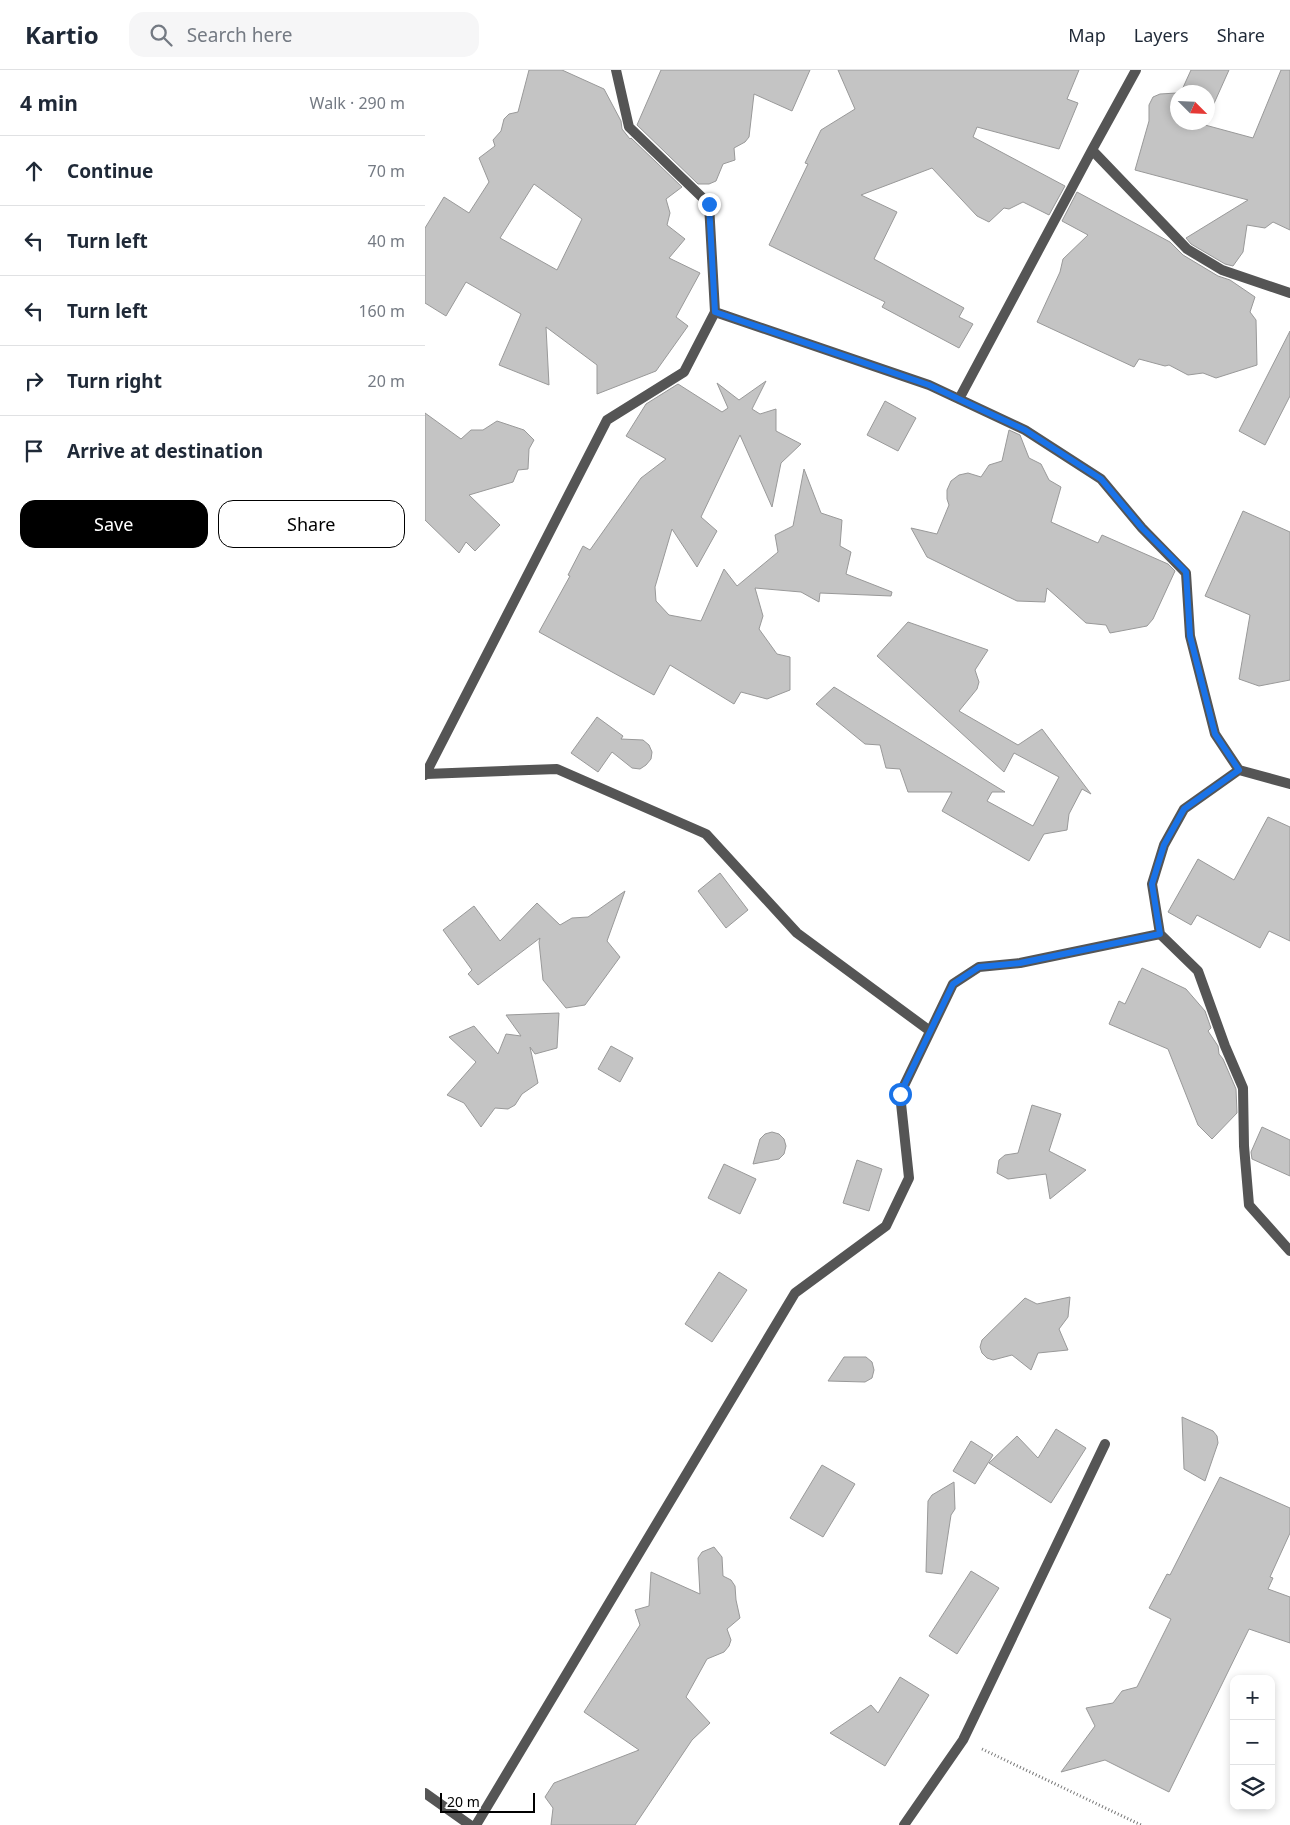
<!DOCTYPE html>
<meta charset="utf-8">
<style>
:root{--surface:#fff;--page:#f6f6f7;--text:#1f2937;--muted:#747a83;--line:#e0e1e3;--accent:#000}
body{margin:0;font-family:"Noto Sans",sans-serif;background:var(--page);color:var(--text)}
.controls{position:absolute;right:15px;bottom:15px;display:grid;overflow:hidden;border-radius:10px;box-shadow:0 2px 8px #0003}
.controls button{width:45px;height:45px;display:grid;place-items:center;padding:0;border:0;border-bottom:1px solid var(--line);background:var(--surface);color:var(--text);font:25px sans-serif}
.compass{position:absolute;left:745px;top:15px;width:45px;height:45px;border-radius:50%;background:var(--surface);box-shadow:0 2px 8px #0003;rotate:114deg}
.scale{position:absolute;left:15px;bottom:12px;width:95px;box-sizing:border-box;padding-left:5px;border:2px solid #000;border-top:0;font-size:14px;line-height:18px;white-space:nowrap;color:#000;-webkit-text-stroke:4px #fff;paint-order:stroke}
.stop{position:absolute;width:15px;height:15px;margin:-11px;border:4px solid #1a73e8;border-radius:50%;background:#fff}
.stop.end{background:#1a73e8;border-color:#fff;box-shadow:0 1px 5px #0008}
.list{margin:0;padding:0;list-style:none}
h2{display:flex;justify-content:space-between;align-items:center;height:65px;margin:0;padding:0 20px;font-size:21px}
h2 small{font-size:16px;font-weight:400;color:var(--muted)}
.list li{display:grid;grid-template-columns:32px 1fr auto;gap:15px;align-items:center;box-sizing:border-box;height:70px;padding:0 20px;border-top:1px solid var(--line)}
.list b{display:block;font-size:19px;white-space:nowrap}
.list em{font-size:16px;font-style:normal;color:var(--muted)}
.actions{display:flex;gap:10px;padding:15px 20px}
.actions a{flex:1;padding:11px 0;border:1px solid var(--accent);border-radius:15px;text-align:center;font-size:18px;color:var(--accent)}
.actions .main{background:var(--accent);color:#fff}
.icon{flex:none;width:28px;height:28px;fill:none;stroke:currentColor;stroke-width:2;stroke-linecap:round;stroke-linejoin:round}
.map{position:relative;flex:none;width:865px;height:1755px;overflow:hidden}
header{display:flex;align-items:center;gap:30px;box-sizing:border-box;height:70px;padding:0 25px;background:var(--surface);border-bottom:1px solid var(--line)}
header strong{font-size:24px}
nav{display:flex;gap:28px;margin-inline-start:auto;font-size:18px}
.search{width:350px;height:45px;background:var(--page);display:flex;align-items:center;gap:12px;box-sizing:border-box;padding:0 18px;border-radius:15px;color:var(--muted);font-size:19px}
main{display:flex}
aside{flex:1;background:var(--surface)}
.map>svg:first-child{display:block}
.building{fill:#c4c4c4;stroke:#999;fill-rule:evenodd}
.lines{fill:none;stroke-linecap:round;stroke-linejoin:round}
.path{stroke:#777;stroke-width:3;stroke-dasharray:1 2.5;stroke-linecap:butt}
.minor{stroke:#555;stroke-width:10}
.route{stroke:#1a73e8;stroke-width:6}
</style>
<header>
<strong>Kartio</strong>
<div class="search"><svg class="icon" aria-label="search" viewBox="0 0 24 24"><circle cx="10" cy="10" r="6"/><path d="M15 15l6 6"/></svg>Search here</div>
<nav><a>Map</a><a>Layers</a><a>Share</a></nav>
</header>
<main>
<aside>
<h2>4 min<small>Walk · 290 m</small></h2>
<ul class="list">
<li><svg class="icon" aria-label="ahead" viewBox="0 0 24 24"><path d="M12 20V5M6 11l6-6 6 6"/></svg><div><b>Continue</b></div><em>70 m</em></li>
<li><svg class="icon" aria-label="left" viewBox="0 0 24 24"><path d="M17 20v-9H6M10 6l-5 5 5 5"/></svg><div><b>Turn left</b></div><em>40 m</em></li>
<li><svg class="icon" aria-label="left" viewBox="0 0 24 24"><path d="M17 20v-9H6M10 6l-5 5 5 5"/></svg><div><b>Turn left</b></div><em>160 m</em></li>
<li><svg class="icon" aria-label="right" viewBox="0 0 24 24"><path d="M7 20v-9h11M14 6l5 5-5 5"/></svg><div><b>Turn right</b></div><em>20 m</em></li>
<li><svg class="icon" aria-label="arrive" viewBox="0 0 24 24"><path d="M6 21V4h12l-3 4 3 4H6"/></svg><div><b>Arrive at destination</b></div></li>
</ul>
<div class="actions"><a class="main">Save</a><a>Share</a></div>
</aside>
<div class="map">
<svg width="865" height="1755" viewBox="0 0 865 1755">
<rect width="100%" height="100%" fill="#fff"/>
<path class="building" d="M104 0H137L179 19 196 51 197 59 205 69 206 68 257 117 241 129 245 143 242 155 260 169 244 188 275 203 251 247 263 256 231 301 172 324V295L121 257 124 315 74 295 96 244 41 212 21 246 0 233V158L19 127 44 143 64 112 54 88 70 76 68 70 76 61 79 49 84 44 93 42ZM109 114 157 149 132 200 75 168Z
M236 0H385L367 41 329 24 324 67 320 72 309 78 310 90 298 94 291 111 284 114H273L212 55Z
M413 0H654L642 29 653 33 634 79 552 57 548 67 640 116 624 145 598 132 584 139 579 138 564 152 552 146 507 98 436 125 472 142 449 189 539 238 534 247 548 254 534 278 457 237 460 232 344 175 383 94 380 93 396 60 430 39Z
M766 0H804L782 49V22H756Z
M856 0H865V160L848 152 840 158 822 155 818 182 808 196 800 194 766 174 761 168 823 130 710 100 724 51V35L728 27 735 24 752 23V52H781L780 55 828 68Z
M652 122 745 172 758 185 793 206 805 210 830 227 825 242 831 250 832 295 791 308 778 303 763 305 744 295 740 296 714 289 709 297 612 252 635 202 638 189 663 165 637 151Z
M865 261V326L840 375 814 361Z
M341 311 327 339 335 344 351 339V361L376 374 356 393 347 437 315 365 276 447 292 461 272 497 247 459 230 517 231 531 244 545 276 551 299 499 312 516 353 482 350 465 368 456 379 399 396 443 417 450 415 476 426 482 421 504 467 522 466 526 395 523 394 532 376 522 330 518 338 546 334 559 352 584 365 587V620L342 629 316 622 309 634 245 595 229 625 114 562 145 506 143 505 158 476 165 480 216 408 241 389 201 366 221 334 253 314 297 342 303 338 292 313 314 330Z
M460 331 491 348 473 381 442 365Z
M0 343 36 369 46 360H58L72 351 99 360 109 370 104 379 103 399 93 400 88 412 44 425 75 455 50 481 41 472 34 483 0 450Z
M584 360 595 365 604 388 616 394 624 410 636 417 626 452 673 473 677 465 743 494 750 501 728 549 722 556 685 563 681 555 661 553 622 518 620 532 592 531 502 487 486 458 512 464 524 435 522 429V420L526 411 534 405 543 403 556 407 564 395 577 391Z
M818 441 865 462V610L834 616 814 609 825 545 780 526Z
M483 552 563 580 550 600 554 612 552 619 534 641 593 675 617 659 666 724 657 719 644 744 642 760 619 764 604 791 517 741 527 722H483L475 699 461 698 455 675 440 674 391 634 409 617 580 722H567L562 731 608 756 634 707 589 683 579 702 452 586Z
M172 647 198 666 196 669 218 670 224 675 227 682 226 689 221 695 215 699 207 698 187 682 173 702 146 683Z
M843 747 865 757V871L844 861 835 878 772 845 766 855 743 842 773 789 809 810Z
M295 803 323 840 301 858 273 821Z
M200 821 182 871 195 887 160 935 141 938 118 910 114 872 115 868 53 915 43 904 47 900 18 860 49 836 75 871 112 833 135 855 147 848 163 847Z
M717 898 761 919 780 941 786 958 783 961 793 976 794 984 798 989 811 1019 812 1043 787 1069 773 1055 743 979 684 954 694 931 700 934Z
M134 943 132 978 110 984 105 977 113 1013 97 1024 90 1035 83 1039 70 1038 56 1057 39 1033 22 1025 51 992 24 967 49 956 73 984 81 964 96 966 81 945Z
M186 976 208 988 195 1012 173 999Z
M607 1035 636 1044 624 1081 661 1100 625 1129 621 1104 583 1109 572 1103 574 1090 580 1085 593 1083Z
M837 1057 865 1070V1106L827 1089 826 1082Z
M347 1062 354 1064 359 1069 361 1076 359 1084 354 1089 328 1094 335 1069 340 1064Z
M432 1090 457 1099 444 1141 418 1133Z
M299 1094 331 1109 315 1144 283 1128Z
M294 1202 322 1220 287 1272 260 1254Z
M645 1227 643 1247 634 1259 643 1280 613 1283 606 1300 587 1285 568 1290 562 1288 557 1283 555 1277 557 1270 600 1228 612 1234Z
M419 1287H441L447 1292 449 1300 447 1308 440 1312 403 1311Z
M757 1347 788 1361 792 1366 793 1373 780 1411 759 1399Z
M631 1359 661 1378 626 1433 564 1393 592 1366 613 1388Z
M546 1371 568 1385 550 1414 528 1401Z
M397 1395 430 1414 398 1467 365 1448Z
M795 1407 865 1438V1463L845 1507 848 1508 843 1519 865 1527V1573L824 1559 744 1722 680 1690 636 1702 670 1656 661 1638 688 1633 697 1621 712 1617 746 1549 724 1538 742 1504 745 1505Z
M529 1412 530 1439 526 1445 517 1504 501 1502 503 1431 507 1425Z
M289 1477 297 1487 298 1506 306 1510 310 1516 311 1530 315 1548 302 1559 306 1570 304 1576 299 1582 282 1589 261 1627 285 1653 267 1670 210 1755H126L128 1738 120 1727 129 1713 214 1680 159 1642 215 1555 210 1540 224 1536 226 1502 275 1524 273 1488 277 1482Z
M546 1501 574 1518 532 1584 504 1566Z
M475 1607 504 1625 460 1696 405 1663 446 1635 453 1643Z"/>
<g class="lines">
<path class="path" d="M557 1679 716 1755"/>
<path class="minor" d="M667 80 762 179 797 200 865 223
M290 242 504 315 600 360 676 409 717 458 761 503 765 566 790 664 814 700 865 714
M534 329 667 80 711 0
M814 700 759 739 739 775 727 814 735 864 773 901 800 976 818 1018 819 1076 824 1135 865 1181
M1 704 132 699 281 764 372 863 505 961
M0 705 182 350 259 302 290 242 284 134 204 57 191 0
M0 1723 45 1755
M51 1755 370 1223 461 1156 484 1108 475 1024 528 914 554 897 595 893 735 864
M479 1755 538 1670 680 1374"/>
</g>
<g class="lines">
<path class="route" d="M284 134 290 242 504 315 600 360 676 409 717 458 761 502 765 566 790 664 814 700 759 739 739 775 727 814 735 864 595 893 554 897 528 914 475 1024"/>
</g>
</svg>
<div class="controls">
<button>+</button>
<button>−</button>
<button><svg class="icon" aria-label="layers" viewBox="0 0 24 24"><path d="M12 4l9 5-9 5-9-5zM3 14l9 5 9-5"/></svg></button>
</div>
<svg class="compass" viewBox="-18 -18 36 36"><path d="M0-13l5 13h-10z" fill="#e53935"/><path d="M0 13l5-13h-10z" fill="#747a83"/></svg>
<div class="scale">20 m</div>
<div class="stop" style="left:475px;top:1024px"></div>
<div class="stop end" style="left:284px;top:134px"></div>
</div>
</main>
